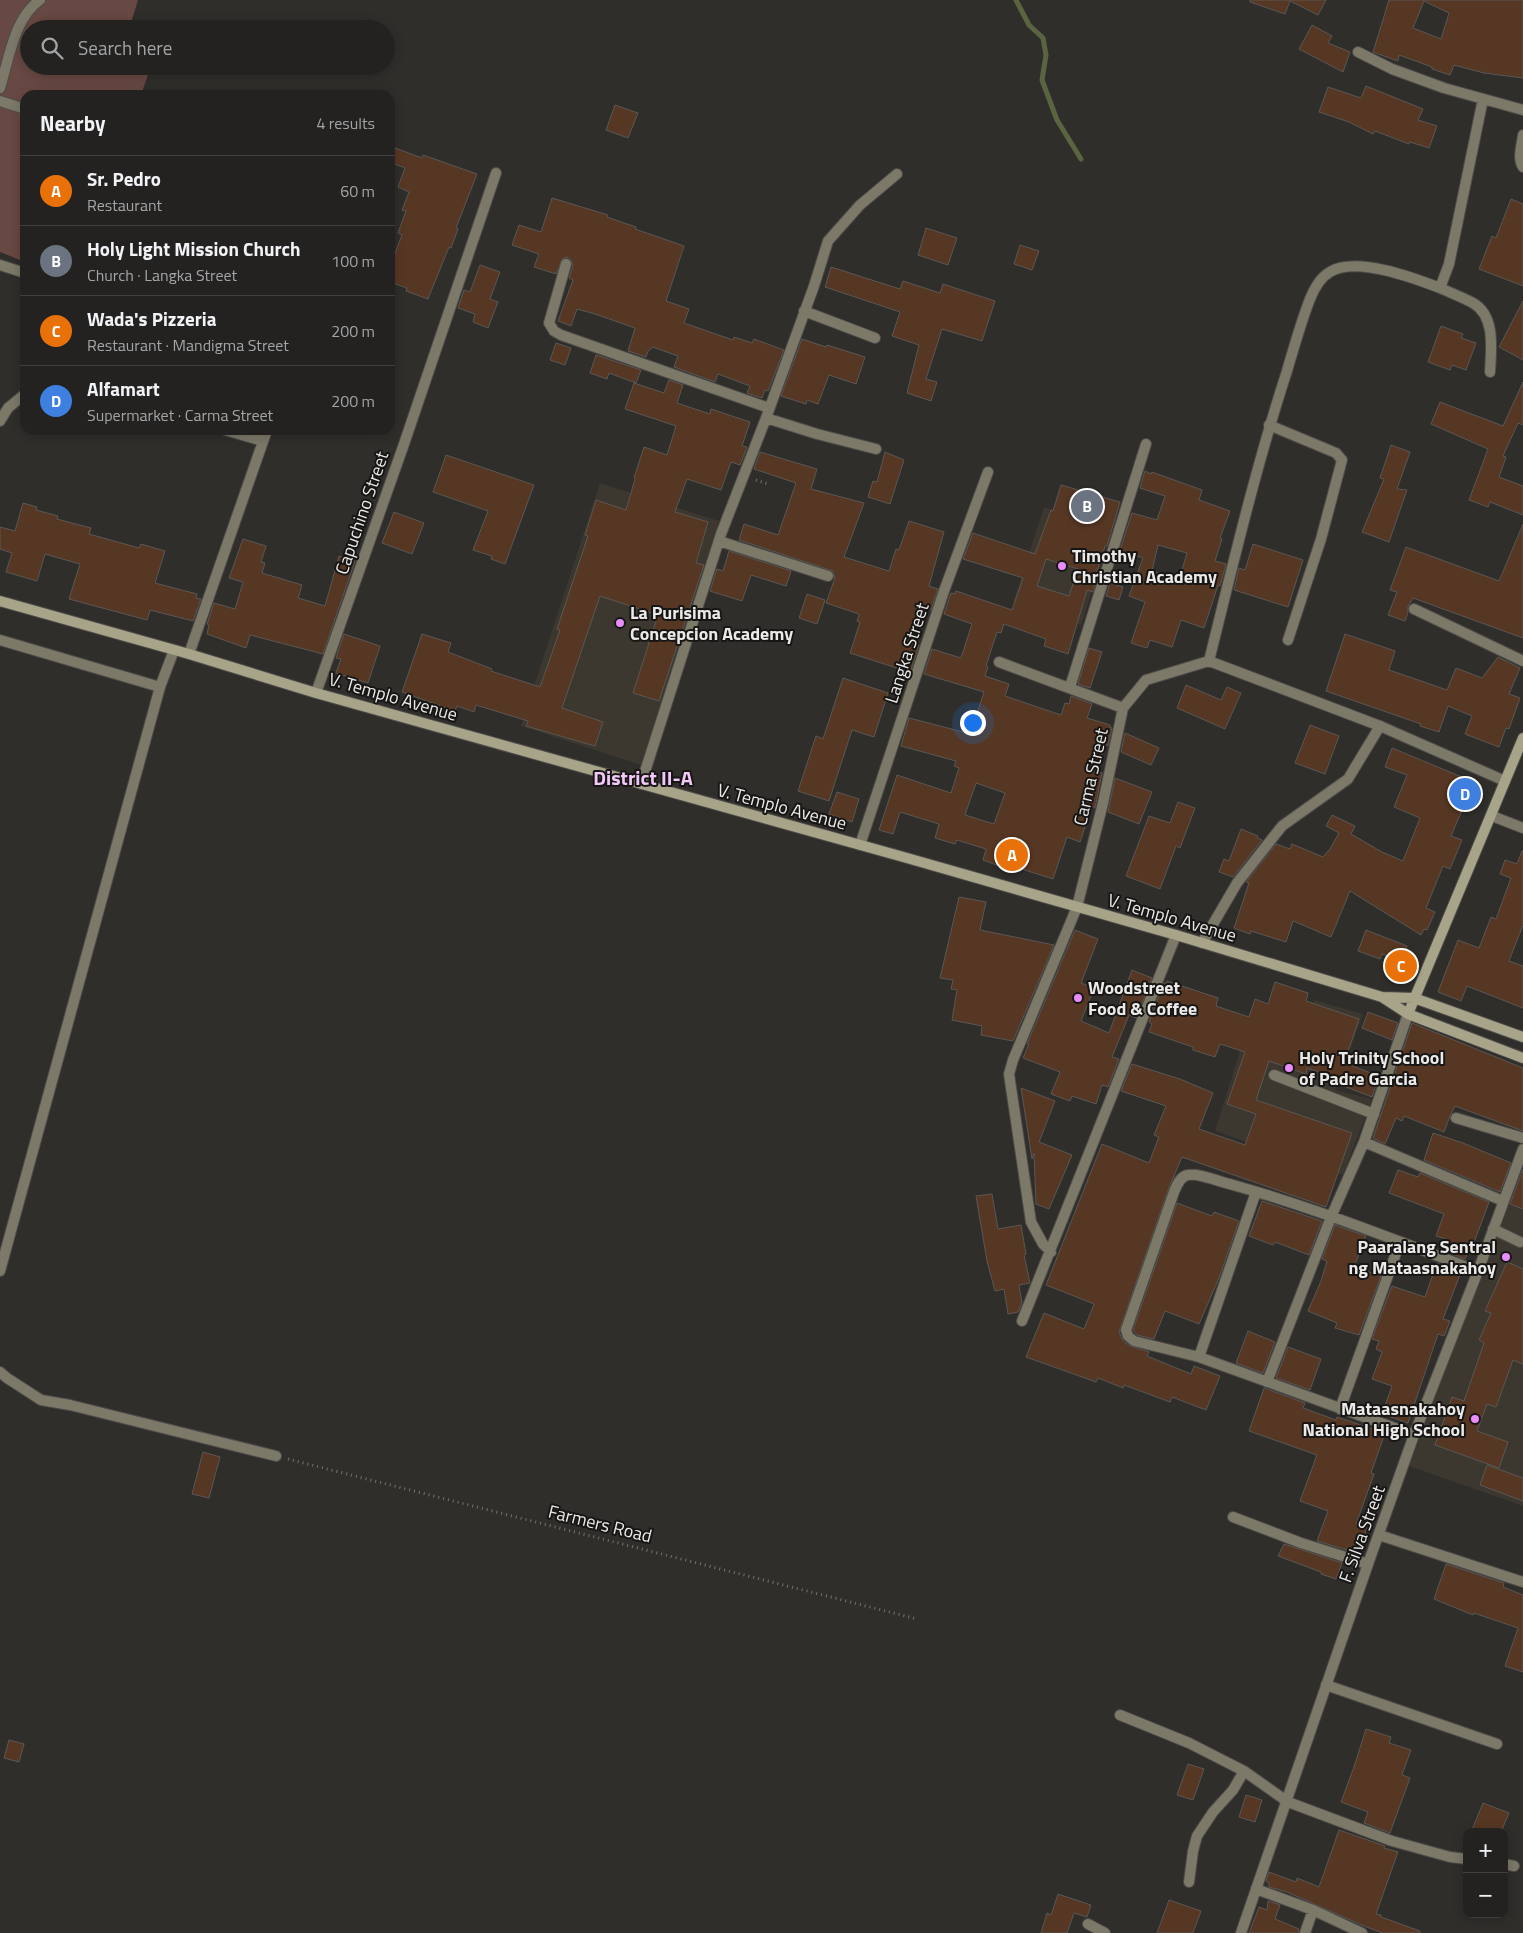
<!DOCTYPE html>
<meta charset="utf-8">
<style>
:root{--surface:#242220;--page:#2c2a29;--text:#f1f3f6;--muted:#a3a4a5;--line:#413f3e;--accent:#ea8dfc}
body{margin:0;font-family:"Titillium Web",sans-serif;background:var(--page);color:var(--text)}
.controls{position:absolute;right:15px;bottom:15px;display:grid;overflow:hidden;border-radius:10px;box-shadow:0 2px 12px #0003}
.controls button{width:45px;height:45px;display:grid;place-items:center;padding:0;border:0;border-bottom:1px solid var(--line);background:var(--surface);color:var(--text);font:25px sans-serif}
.you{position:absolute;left:972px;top:722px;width:18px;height:18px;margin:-12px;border:4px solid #fff;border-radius:50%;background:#1a73e8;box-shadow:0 0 0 8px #1a73e833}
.badge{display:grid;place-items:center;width:32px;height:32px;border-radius:50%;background:var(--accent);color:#fff;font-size:16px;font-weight:700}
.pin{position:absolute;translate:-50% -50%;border:2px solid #fff;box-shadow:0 1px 5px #0006}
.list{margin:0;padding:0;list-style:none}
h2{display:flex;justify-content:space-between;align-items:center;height:65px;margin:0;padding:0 20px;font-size:21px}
h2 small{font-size:16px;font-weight:400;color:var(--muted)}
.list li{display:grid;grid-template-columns:32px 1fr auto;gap:15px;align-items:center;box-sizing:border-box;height:70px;padding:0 20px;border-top:1px solid var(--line)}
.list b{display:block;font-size:19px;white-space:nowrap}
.list p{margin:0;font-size:16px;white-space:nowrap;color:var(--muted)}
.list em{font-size:16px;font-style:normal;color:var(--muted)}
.icon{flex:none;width:28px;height:28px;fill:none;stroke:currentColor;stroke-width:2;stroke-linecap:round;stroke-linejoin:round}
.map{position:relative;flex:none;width:1523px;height:1933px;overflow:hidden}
.search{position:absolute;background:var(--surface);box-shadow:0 2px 12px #0003;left:20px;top:20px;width:375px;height:55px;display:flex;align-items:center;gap:12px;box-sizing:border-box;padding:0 18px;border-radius:28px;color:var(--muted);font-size:19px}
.panel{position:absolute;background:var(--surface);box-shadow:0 2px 12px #0003;left:20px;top:90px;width:375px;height:345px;border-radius:15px}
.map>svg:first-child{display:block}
.built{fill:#3c372f}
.green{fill:#684843}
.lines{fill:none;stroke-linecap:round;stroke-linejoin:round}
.stream{stroke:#5a6441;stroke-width:5}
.building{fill:#563723;stroke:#5a5755;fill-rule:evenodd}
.service-casing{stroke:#4e4c49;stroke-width:12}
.minor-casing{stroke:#4e4c49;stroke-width:12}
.tertiary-casing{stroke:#4e4c49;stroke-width:12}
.secondary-casing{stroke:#4e4c49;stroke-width:12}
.path{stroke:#74726f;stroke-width:3;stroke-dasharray:1 4;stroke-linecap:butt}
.service{stroke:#7c7969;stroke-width:10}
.minor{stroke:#7c7969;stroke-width:10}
.tertiary{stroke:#7c7969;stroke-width:10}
.secondary{stroke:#a8a48a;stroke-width:10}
.poi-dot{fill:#ea8dfc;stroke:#171615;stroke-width:2}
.labels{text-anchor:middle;stroke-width:4;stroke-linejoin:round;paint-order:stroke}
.street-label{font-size:18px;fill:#eceae9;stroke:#171615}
.poi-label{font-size:18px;font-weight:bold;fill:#eceae9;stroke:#171615;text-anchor:start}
.quarter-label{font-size:20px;font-weight:bold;fill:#f1c8f9;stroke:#171615}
</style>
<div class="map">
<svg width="1523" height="1933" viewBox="0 0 1523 1933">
<rect width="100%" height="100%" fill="#302e2b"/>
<path class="built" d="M600 483 719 521 641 765 521 726Z
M1044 507 1112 528 1081 625 1013 603Z
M1314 1000 1363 1014 1335 1090 1372 1099 1343 1175 1215 1131 1248 1025 1301 1046Z
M1523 1168V1506L1409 1466Z"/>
<path class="green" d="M0 0H138L129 29H29V66H151L141 95H25V262L0 252Z"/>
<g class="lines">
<path class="stream" d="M1016 0 1029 25 1043 38 1046 55 1042 80 1057 120 1081 159"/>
</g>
<path class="building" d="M1250 0H1326L1318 15 1290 1 1285 14 1250 2Z
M1389 0H1523V78L1484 73 1454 65 1450 75 1432 69V67L1399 55 1398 61 1373 52ZM1424 1 1449 13 1441 39 1413 28Z
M1312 25 1332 36 1328 43 1350 52 1343 72 1299 49Z
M1366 86 1423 109 1418 120 1437 126 1429 148 1410 142 1409 144 1375 131 1373 134 1349 122 1319 112 1328 87 1361 98Z
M615 105 638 113 628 138 606 130Z
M390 146 422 158 423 155 477 174 456 228 458 229 451 248 449 247 428 299 406 291 407 288 390 282V258L393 259 402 235 398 233 406 211 402 210 409 192 398 187 405 168 390 162Z
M552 198 608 215 607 217 636 227 635 229 684 246 666 301 689 309 684 323 733 340 734 337 752 343 754 339 784 350 768 391 765 390 762 398 747 393 750 386 718 374 715 382 674 367 678 356 653 347 648 351 646 357 628 351 635 328 595 314 577 309 571 326 558 321 573 280 569 278 573 265 571 260 567 257 562 259 556 274 534 267 539 254 512 245 519 225 541 232Z
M1511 199 1523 204V286L1479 269 1492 236 1496 238Z
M926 228 957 238 948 265 918 255Z
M1020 245 1039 251 1032 270 1014 264Z
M480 265 500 272 490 299 498 302 488 328 473 322 475 314 458 308 464 290 470 292Z
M831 267 900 289 903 281 940 293 943 284 995 301 982 341 942 329 926 379 937 382 931 401 907 393 919 345 892 336 900 312 825 287Z
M1523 301V360L1499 347Z
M1441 326 1463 334 1461 338 1476 343 1466 370 1452 365 1450 370 1428 362Z
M802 339 826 347 827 345 865 357 856 384 829 375 818 404 807 400 806 404 781 396Z
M556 343 571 348 565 365 550 360Z
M596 355 641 370 636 383 609 373 607 379 590 373Z
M669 380 683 385 677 403 710 414 711 409 750 422 742 446 747 447 740 465 731 462 721 490 687 479 675 512 708 522 696 563 704 565 659 701 633 693 658 615 600 596 562 708 603 722 595 746 526 726 528 721 476 705 474 712 457 706 455 711 402 692 422 634 451 643 448 652 492 669 491 671 540 687 560 630 557 629 588 536 585 535 596 500 626 510 635 479 634 478 644 447 667 455 676 426 625 409 634 383 664 393Z
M1523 382V425L1518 423 1503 456 1506 457 1499 477 1523 486V515L1490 502 1488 507 1469 500 1488 449 1431 424 1440 402 1503 426Z
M1391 445 1410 452 1397 489 1407 490 1389 542 1362 532 1384 479 1380 478Z
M760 452 817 469 811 489 864 503 844 557 889 571 896 549 899 550 909 521 944 532 929 586 938 589 931 610 927 608 926 611 920 609 909 642 919 645 911 670 907 669 906 671 850 653 860 622 857 621 859 614 826 603 835 578 833 571 739 540 744 524 778 535 796 483 754 469Z
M885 452 904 460 890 504 868 497 873 481 877 482Z
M446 455 534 485 505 564 491 559 492 556 473 550 488 511 433 492Z
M1145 471 1151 474 1152 472 1202 490 1199 500 1230 511 1220 538 1222 539 1215 561 1226 564 1220 586 1218 585 1204 628 1181 620 1172 647 1150 640 1147 648 1131 643 1145 602 1129 596 1143 558 1120 550 1132 513 1157 520 1165 496 1140 488ZM1158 545 1187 553 1179 580 1152 571Z
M1061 485 1120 502 1107 546H1105L1095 578H1097L1093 592 1087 590 1068 654 1044 646 1046 639 1004 624 1001 633 997 632 986 666 988 667 985 676 1009 684 1005 696 1061 715 1065 703 1069 704 1071 696 1092 704 1087 718 1110 725V727L1112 728 1108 746 1105 745 1097 771 1102 773 1095 808 1092 806 1080 842 1067 837 1053 879 1003 863 1002 867 983 860 986 849 957 840 955 844 935 838 939 824 900 812 893 834 879 830 897 775 951 793 959 768 954 766 956 761 901 746 909 718 967 733 970 724 973 725 984 692 924 674 932 649 961 658 972 624 944 614 951 593 955 594 956 591 1012 610 1023 578 963 559 973 533 1035 554 1051 510 1053 511ZM1046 559 1078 569 1069 596 1037 586ZM976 783 1005 793 994 824 965 815Z
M23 503 37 507 36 510 58 516 57 519 91 528 89 534 139 548 141 544 165 551 155 583 197 594 196 598 201 599 193 621 150 610 147 620 69 599 80 564 45 554 37 581 6 572 12 553 0 549V527L15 531Z
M394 512 424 523 412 554 382 543Z
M1523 524V638L1413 598 1408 606V612L1405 621 1388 615 1397 592 1390 590 1406 547 1499 581Z
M243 539 266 546 261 562 265 563 262 573 302 585 298 598 325 606 339 556 355 561 323 654 250 635 246 648 207 634 209 625 207 624 214 603 235 609 243 582 229 578Z
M1253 544 1303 560 1288 607 1234 590 1239 568 1245 570Z
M729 551 791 571 786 586 751 575 742 601 710 591 717 569 723 571Z
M1110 583 1123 587 1119 600 1106 596Z
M807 594 825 600 817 624 799 618Z
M344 634 380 646 368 683 336 673 341 659 336 658Z
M1345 634 1395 651 1389 670 1447 690 1456 668 1482 678 1498 657 1520 668 1509 694 1520 698 1509 729 1506 728 1499 747 1465 734 1472 716 1448 706 1439 732 1420 726 1421 724 1326 691Z
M1089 648 1102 652 1090 688 1078 684Z
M843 678 888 693 874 737 852 730 829 801 798 791 816 736 823 739Z
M1186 685 1221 700 1227 687 1241 693 1225 729 1177 708Z
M1310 725 1339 736 1325 774 1295 763Z
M1125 733 1159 748 1151 765 1121 752Z
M1392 748 1481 785 1470 811 1463 808 1451 836 1462 840 1450 869 1443 866 1426 908 1435 912 1427 930 1424 929 1421 935 1350 891 1331 937 1293 921 1286 942 1251 931 1250 934 1234 928 1249 883 1246 882 1276 844 1290 849 1292 844 1323 857 1330 849 1339 833 1326 826 1332 815 1355 826 1351 834 1382 852 1403 861 1420 818 1394 807 1407 775 1385 767Z
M1115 778 1152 792 1139 824 1108 812Z
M837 792 859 799 852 822 829 814Z
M1178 802 1195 808 1180 848 1176 846 1160 889 1126 876 1149 816 1170 823Z
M1241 829 1258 836 1257 838 1262 840 1233 877 1219 872 1224 859 1229 861Z
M1522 851H1523V925L1509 961 1523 966V1008L1467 986 1461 1001 1438 992 1458 940 1479 948 1491 917 1496 919 1511 878 1500 874 1505 860 1517 864Z
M959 897 986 902 980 930 1054 945 1013 1041 981 1035 982 1026 952 1020 957 990 951 989 953 980 940 978Z
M1075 930 1098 939 1081 983 1094 988 1081 1021 1109 1033 1132 970 1152 978 1136 1018 1129 1015 1112 1057 1119 1059 1108 1087 1102 1085 1096 1104 1072 1096 1070 1101 1051 1094 1060 1072 1023 1058 1029 1044H1027Z
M1366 930 1407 946 1402 961 1382 954 1380 959 1358 951Z
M1167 981 1218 998 1216 1006 1249 1017 1255 999 1268 1004 1275 982 1308 993 1306 1001 1359 1019 1344 1063 1379 1076 1372 1097 1341 1085 1343 1080 1307 1068 1306 1074 1269 1061 1256 1100 1352 1133 1326 1207 1182 1157 1168 1190 1119 1332 1123 1341 1130 1346 1149 1352 1147 1356 1191 1374 1194 1366 1220 1376 1206 1410 1172 1397 1170 1402 1124 1385 1123 1388 1098 1378 1096 1382 1026 1357 1044 1313 1084 1329 1094 1304 1046 1285 1102 1144 1149 1163 1159 1137 1154 1135 1166 1106 1121 1091 1132 1064 1180 1079 1213 1093 1199 1129 1245 1145 1256 1114 1227 1104 1245 1052 1220 1044 1215 1057 1193 1050V1047L1149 1032 1152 1024 1149 1022 1164 983H1166Z
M1368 1012 1398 1023 1392 1040 1362 1028Z
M1412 1023 1523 1068V1131L1455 1106 1450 1116 1444 1132 1404 1116 1402 1121 1396 1118 1385 1144 1373 1138Z
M1021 1088 1055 1101 1039 1142 1072 1155 1049 1209 1036 1204 1034 1153 1032 1159Z
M1433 1133 1463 1143 1511 1163 1500 1192 1424 1160Z
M1523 1169V1209L1510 1204Z
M1398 1170 1418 1177 1420 1173 1489 1202 1472 1248H1470L1465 1259 1442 1250 1446 1239 1436 1236 1444 1214 1389 1193Z
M992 1194 998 1229 1021 1225 1026 1254 1024 1255 1030 1283 1019 1285 1022 1303 1018 1312 1008 1314 1004 1289 995 1291 987 1261 976 1196Z
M1262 1201 1322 1221 1309 1255 1275 1242 1273 1245 1249 1236Z
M1177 1203 1212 1216 1214 1212 1239 1221 1219 1278 1199 1324 1165 1311 1154 1339 1137 1335 1133 1330Z
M1335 1225 1366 1236 1354 1267 1381 1276 1359 1335 1335 1328 1337 1323 1308 1311 1321 1281 1327 1261 1322 1259Z
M1507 1262 1523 1269V1364L1513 1360 1496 1407 1487 1404 1477 1431 1508 1442 1499 1468 1435 1445 1452 1397 1464 1401 1484 1343 1479 1340 1491 1313 1485 1311Z
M1437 1263 1461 1272 1443 1319 1450 1321 1444 1336 1438 1334 1408 1423 1382 1414 1392 1386 1372 1379 1382 1352 1376 1349 1379 1341 1372 1339 1392 1286 1425 1297Z
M1248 1331 1275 1342 1263 1373 1236 1363Z
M1288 1347 1321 1359 1310 1390 1276 1378Z
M1264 1388 1305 1403 1303 1408 1336 1420 1337 1417 1385 1433 1371 1473 1374 1474 1356 1524 1367 1528 1359 1551 1348 1547 1347 1550 1317 1541 1328 1511 1300 1501 1317 1455 1249 1431Z
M203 1452 220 1457 209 1498 192 1494Z
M1487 1465 1523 1478V1501L1480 1485Z
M1284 1544 1342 1563 1336 1579 1321 1574V1572L1278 1556Z
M1446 1564 1504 1583 1503 1587 1523 1595V1672L1505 1666 1518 1628 1474 1613 1473 1615 1434 1599Z
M1366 1729 1391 1737 1389 1743 1411 1750 1402 1775 1410 1778 1390 1833 1364 1823 1368 1812 1341 1802 1354 1767Z
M9 1740 24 1744 19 1762 4 1758Z
M1188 1764 1204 1769 1193 1800 1177 1795Z
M1246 1795 1262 1800 1255 1822 1239 1817Z
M1483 1803 1509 1813 1501 1832H1471Z
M1339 1830 1385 1846 1384 1848 1398 1852 1376 1914 1381 1915V1917L1420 1931V1933H1383L1364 1926 1287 1892 1269 1887V1883L1266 1881 1269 1872 1296 1882 1297 1878 1319 1887Z
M1058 1894 1091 1905 1087 1917 1074 1913 1067 1933H1041L1047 1913 1051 1915Z
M1169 1900 1201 1911 1193 1933H1157Z
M1268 1901 1280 1905 1275 1919 1299 1929 1298 1933H1249L1259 1907 1267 1910Z"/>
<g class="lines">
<defs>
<path id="service" d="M0 88C9 59 14 18 40 0
M0 101 25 109
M0 265 25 273
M1269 425 1336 453 1342 460 1321 539 1288 640
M1202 943 1237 883 1282 826 1348 779 1380 726
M1274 1075 1374 1114
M1493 1229 1520 1242
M0 1271 160 687
M0 1372 7 1378 41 1400 70 1405 276 1456
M1233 1517 1301 1543 1368 1564
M1120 1715 1189 1743 1244 1771 1288 1802 1392 1841 1450 1857 1467 1859
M1504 1864 1514 1866
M1189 1882 1193 1851 1197 1836 1213 1812 1233 1790 1244 1771"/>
<path id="minor" d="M1358 52 1392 69 1444 88 1523 110
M1523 135C1522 145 1517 158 1523 167
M566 264 549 323 554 331 561 335 769 408
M1440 288C1451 293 1462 297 1473 303 1496 316 1491 350 1490 372
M804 311 875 338
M766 418 817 434 876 449
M0 421 8 408 25 394
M225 430 263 441
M719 541 828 576
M1414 609 1523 661
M0 640 160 687 174 650
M189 654 267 430
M1209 661C1233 564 1256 466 1287 371 1294 347 1301 322 1310 299 1314 289 1321 277 1330 272 1356 256 1414 278 1440 288L1449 264 1483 99
M999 662 1123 708
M1070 687 1146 444
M316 693 404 444 496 173
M641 784 721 534 766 418 814 286 828 241 860 205 897 174
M1492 816 1523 828
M860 845 944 591 988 472
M1456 1118 1523 1138
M1364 1142 1503 1201
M1051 1252 1043 1244 1031 1222 1009 1074 1013 1060 1077 907 1103 803 1123 708 1146 680 1209 661 1380 726 1505 781
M1022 1321 1176 935
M1199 1357 1256 1192
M1267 1382 1331 1217 1364 1142 1408 1014
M1340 1409 1400 1242
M1414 1435 1199 1357 1134 1341 1128 1336 1126 1330 1174 1192C1177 1185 1180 1176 1188 1175 1201 1173 1219 1182 1233 1185 1316 1208 1397 1241 1478 1271
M1379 1535 1523 1582
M1326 1685 1497 1744
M1256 1889 1313 1910 1362 1933
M1088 1924 1105 1933
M1305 1933 1313 1910"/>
<path id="tertiary" d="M1241 1933 1368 1564 1414 1435 1478 1271 1523 1149"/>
<path id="secondary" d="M0 601 189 654 316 693 907 858 1176 935 1382 997 1414 998 1523 1037
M1382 997 1408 1014 1523 1058
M1408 1014 1523 738"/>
</defs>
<use href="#service" class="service-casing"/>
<use href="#minor" class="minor-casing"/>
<use href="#tertiary" class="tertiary-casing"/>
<use href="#secondary" class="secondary-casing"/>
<path class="path" d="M756 480 768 484
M288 1459 917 1619"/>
<use href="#service" class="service"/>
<use href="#minor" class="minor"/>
<use href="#tertiary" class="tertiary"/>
<use href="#secondary" class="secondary"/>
</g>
<g class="poi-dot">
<circle cx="1062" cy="566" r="5"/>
<circle cx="620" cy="623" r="5"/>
<circle cx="1078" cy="998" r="5"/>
<circle cx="1289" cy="1068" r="5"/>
<circle cx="1506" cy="1257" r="5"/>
<circle cx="1475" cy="1419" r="5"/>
</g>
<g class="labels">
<g class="street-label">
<text transform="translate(362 513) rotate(-71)" y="6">Capuchino Street</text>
<text transform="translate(907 653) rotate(-72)" y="6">Langka Street</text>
<text transform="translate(393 697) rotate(16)" y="6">V. Templo Avenue</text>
<text transform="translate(1091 777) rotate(-77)" y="6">Carma Street</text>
<text transform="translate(782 807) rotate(15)" y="6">V. Templo Avenue</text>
<text transform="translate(1172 918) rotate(16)" y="6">V. Templo Avenue</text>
<text transform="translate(600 1524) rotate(14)" y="6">Farmers Road</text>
<text transform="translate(1362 1534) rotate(-70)" y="6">F. Silva Street</text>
</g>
<g class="poi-label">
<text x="1072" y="562">Timothy<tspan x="1072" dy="21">Christian Academy</tspan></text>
<text x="630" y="619">La Purisima<tspan x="630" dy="21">Concepcion Academy</tspan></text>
<text x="1088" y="994">Woodstreet<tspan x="1088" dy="21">Food &amp; Coffee</tspan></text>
<text x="1299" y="1064">Holy Trinity School<tspan x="1299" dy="21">of Padre Garcia</tspan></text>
<text x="1496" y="1253" text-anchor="end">Paaralang Sentral<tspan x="1496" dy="21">ng Mataasnakahoy</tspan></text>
<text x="1465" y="1415" text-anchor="end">Mataasnakahoy<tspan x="1465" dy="21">National High School</tspan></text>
</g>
<g class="quarter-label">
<text x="643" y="785">District II-A</text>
</g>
</g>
</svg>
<div class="controls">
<button>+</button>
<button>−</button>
</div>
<div class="you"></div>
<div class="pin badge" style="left:1012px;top:855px;background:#e8710a">A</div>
<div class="pin badge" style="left:1087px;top:506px;background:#6b7280">B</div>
<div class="pin badge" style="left:1401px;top:966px;background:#e8710a">C</div>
<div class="pin badge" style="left:1465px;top:794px;background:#3f7fe0">D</div>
<div class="search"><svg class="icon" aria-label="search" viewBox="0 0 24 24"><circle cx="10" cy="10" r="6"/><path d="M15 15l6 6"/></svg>Search here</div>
<section class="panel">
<h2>Nearby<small>4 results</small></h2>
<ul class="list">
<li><span class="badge" style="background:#e8710a">A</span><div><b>Sr. Pedro</b><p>Restaurant</p></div><em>60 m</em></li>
<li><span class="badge" style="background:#6b7280">B</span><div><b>Holy Light Mission Church</b><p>Church · Langka Street</p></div><em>100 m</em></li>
<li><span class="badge" style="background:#e8710a">C</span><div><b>Wada's Pizzeria</b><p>Restaurant · Mandigma Street</p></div><em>200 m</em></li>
<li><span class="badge" style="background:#3f7fe0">D</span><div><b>Alfamart</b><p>Supermarket · Carma Street</p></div><em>200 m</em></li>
</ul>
</section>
</div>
